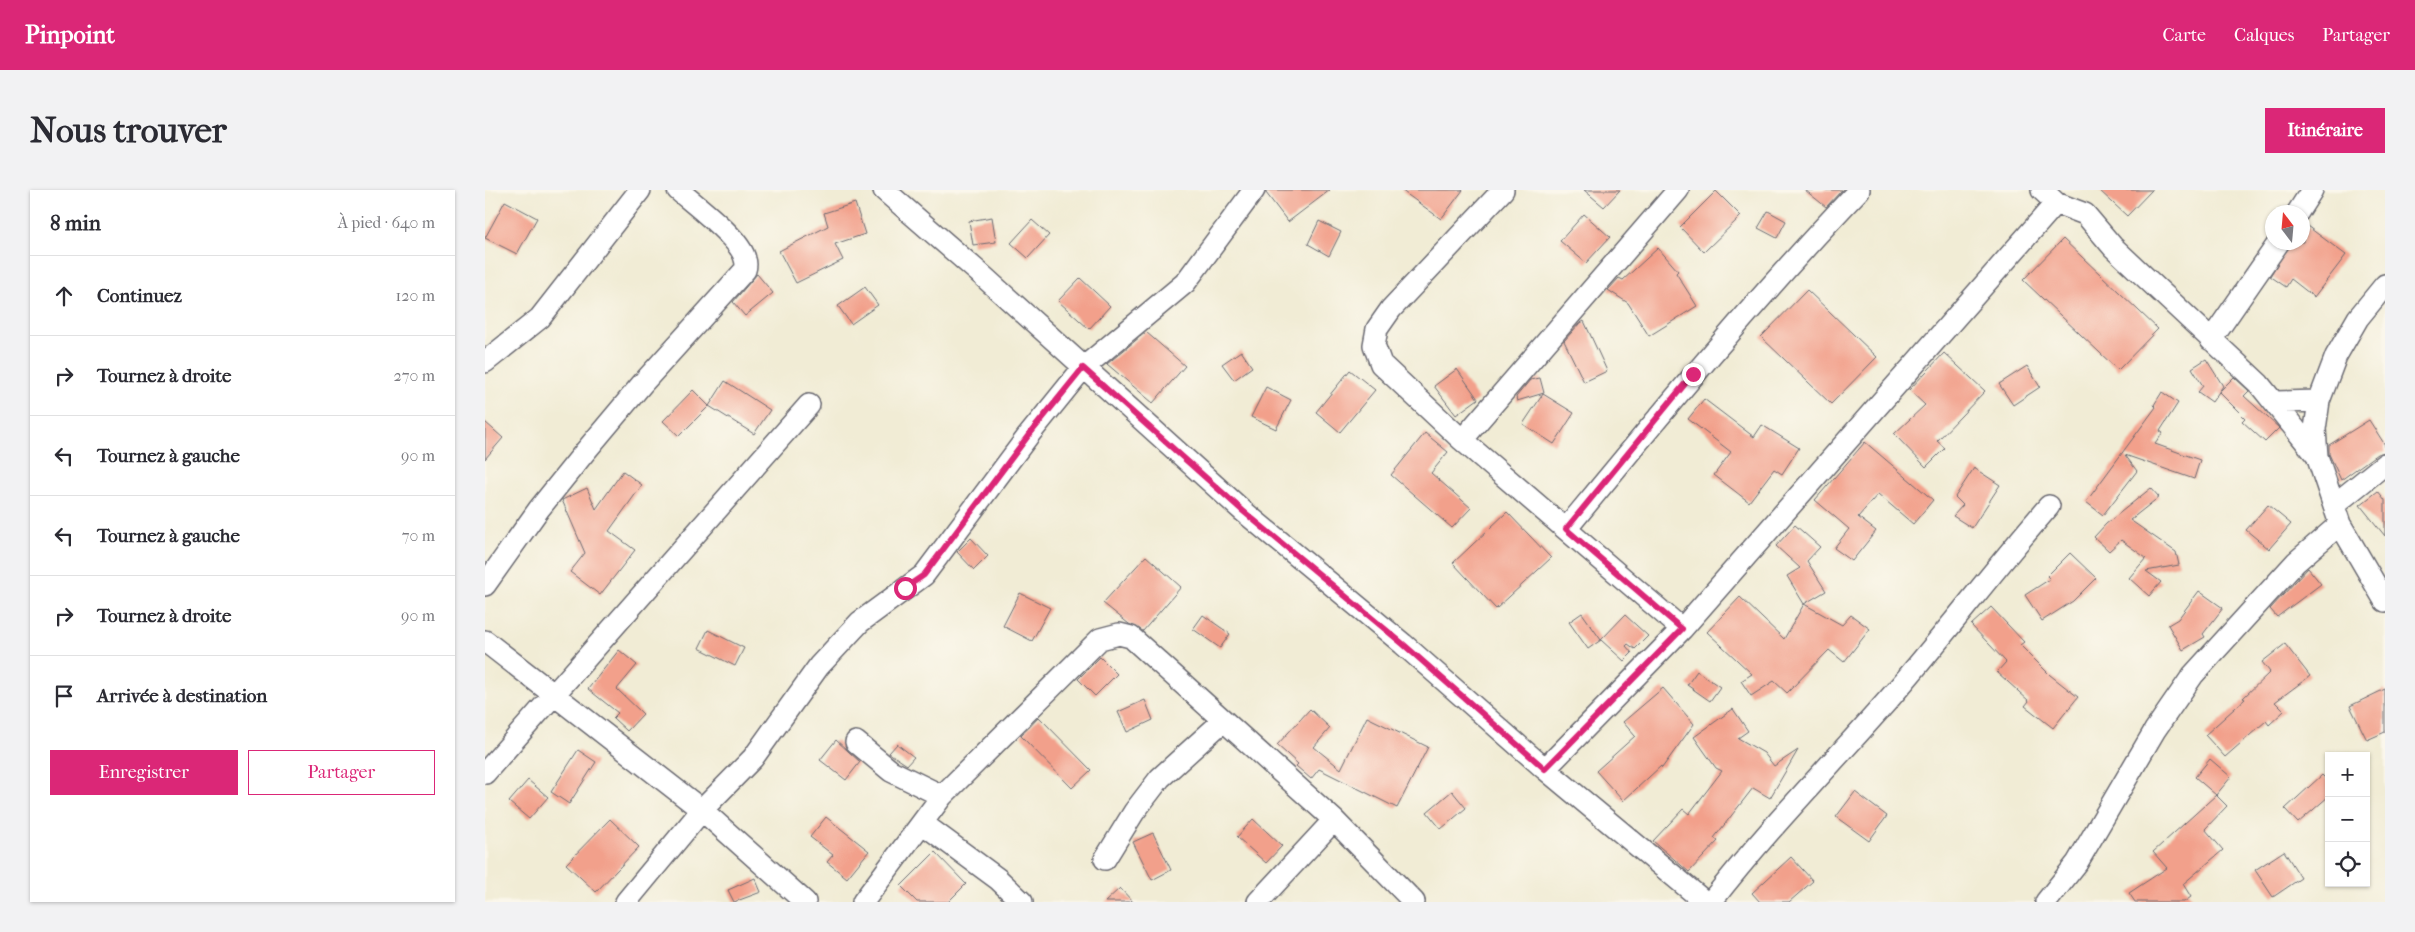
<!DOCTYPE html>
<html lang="fr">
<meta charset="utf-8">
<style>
:root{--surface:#fff;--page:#f2f2f3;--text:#2b2b33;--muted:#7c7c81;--line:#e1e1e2;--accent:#db2777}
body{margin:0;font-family:"IM FELL French Canon",serif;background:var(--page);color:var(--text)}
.controls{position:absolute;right:15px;bottom:15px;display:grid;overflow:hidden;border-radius:0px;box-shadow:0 1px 4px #0004}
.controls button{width:45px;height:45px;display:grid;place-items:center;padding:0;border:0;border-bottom:1px solid var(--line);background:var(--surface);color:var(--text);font:25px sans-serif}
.compass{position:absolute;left:1780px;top:15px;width:45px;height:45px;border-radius:50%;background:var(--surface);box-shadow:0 1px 4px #0004;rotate:344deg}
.stop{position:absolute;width:15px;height:15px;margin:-11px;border:4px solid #db2777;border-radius:50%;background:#fff}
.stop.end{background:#db2777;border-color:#fff;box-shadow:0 1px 5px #0008}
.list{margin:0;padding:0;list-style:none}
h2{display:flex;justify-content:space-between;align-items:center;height:65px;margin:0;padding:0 20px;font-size:21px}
h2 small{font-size:16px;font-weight:400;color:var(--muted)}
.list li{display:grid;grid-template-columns:32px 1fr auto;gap:15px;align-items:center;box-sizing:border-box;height:80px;padding:0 20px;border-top:1px solid var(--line)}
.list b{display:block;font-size:19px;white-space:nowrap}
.list em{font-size:16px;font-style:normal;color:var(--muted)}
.actions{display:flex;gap:10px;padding:15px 20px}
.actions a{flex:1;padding:11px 0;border:1px solid var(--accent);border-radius:0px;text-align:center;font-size:18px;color:var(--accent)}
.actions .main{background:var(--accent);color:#fff}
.icon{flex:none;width:28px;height:28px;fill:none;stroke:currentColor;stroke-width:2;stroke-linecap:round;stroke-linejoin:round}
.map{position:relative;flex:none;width:1900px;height:712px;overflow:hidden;border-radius:0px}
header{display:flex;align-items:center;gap:30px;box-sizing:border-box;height:70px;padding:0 25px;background:var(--accent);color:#fff}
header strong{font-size:24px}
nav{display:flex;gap:28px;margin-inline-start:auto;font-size:18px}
.intro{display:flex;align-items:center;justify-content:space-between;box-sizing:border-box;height:120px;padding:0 30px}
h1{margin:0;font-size:35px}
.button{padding:12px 22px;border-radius:0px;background:var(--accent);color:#fff;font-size:18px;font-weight:700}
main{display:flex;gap:30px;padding:0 30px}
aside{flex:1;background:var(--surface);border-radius:0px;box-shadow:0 1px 4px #0004}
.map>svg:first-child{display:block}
.building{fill:#f2a08b}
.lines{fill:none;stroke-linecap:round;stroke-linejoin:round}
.minor-casing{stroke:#6a6971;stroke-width:24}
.minor{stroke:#fff;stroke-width:21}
.route{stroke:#db2777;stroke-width:6}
</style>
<header>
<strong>Pinpoint</strong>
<nav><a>Carte</a><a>Calques</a><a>Partager</a></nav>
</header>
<div class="intro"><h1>Nous trouver</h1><a class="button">Itinéraire</a></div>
<main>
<aside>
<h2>8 min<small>À pied · 640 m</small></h2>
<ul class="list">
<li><svg class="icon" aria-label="ahead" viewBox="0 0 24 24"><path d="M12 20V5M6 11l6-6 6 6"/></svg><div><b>Continuez</b></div><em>120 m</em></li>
<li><svg class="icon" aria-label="right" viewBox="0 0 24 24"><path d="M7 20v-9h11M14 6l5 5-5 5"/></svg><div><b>Tournez à droite</b></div><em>270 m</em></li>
<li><svg class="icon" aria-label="left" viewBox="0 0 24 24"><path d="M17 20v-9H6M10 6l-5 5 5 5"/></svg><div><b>Tournez à gauche</b></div><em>90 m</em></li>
<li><svg class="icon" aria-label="left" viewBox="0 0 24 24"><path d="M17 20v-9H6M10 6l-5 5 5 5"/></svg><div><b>Tournez à gauche</b></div><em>70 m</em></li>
<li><svg class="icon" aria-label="right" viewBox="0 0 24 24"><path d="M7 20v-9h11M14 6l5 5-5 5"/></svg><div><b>Tournez à droite</b></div><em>90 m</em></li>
<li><svg class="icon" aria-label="arrive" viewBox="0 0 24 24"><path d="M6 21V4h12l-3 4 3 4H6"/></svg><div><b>Arrivée à destination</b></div></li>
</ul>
<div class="actions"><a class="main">Enregistrer</a><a>Partager</a></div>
</aside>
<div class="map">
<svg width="1900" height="712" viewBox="0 0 1900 712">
<rect width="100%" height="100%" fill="#fbf7ec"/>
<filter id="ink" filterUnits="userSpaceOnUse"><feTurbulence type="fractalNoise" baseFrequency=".02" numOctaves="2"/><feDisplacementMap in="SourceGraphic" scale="10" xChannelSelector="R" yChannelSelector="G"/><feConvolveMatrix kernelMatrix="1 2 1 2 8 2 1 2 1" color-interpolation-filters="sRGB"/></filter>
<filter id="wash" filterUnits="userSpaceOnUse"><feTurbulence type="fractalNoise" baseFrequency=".0096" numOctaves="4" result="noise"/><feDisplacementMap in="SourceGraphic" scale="20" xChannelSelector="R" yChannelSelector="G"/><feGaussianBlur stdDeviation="1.12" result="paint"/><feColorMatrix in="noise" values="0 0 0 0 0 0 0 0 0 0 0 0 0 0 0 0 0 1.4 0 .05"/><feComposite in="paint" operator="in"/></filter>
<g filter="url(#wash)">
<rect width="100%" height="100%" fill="#f1ecd5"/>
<g id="blocks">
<path class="building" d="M781 0H845L803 32 781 3Z
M916 0H978L956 29Z
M1099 0H1135L1119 17Z
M1320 0H1357L1341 17Z
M1614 0H1667L1642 26Z
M1231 1 1256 26 1219 62 1195 37Z
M20 11 52 28 32 64 0 48Z
M370 13 380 44 350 54 358 70 311 93 294 61 343 36 339 23Z
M1283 21 1301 31 1292 48 1273 38Z
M1099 24 1125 47 1101 73 1075 51Z
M507 27 511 52 488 55 484 31Z
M547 30 564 45 543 68 526 53Z
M834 31 856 42 844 66 823 54Z
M1818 33 1861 65 1829 107 1806 89 1801 97 1785 86 1806 52H1818Z
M1578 49 1673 139 1633 180 1538 90Z
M1173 58 1193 81 1191 83 1212 116 1164 146 1143 113 1123 100 1134 88 1138 90Z
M272 84 288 103 260 126 248 112Z
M595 88 625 116 604 139 573 111Z
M380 97 393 115 366 134 353 116Z
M1322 100 1392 167 1346 214 1276 147Z
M1099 131 1122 181 1099 192 1079 151 1094 134Z
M661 142 700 176 668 213 622 174Z
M756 161 767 177 749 190 737 174Z
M1459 163 1500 201 1452 251 1460 258 1441 277 1409 244 1440 215 1424 200Z
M1721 169 1738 196 1727 212 1713 202 1718 196 1707 178Z
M1542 176 1555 197 1528 215 1514 194Z
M972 179 993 209 971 225 949 196Z
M865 180 890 200 855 242 831 222Z
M1749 187 1764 201 1759 206 1794 238 1780 252 1757 231 1760 228 1734 202Z
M1055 188 1059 203 1032 211 1031 207 1045 190Z
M240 191 285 220 269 244 224 216Z
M781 197 806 210 791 239 766 227Z
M208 200 224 216 194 246 178 231Z
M1677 202 1693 213 1675 241 1678 243 1670 254 1715 270 1709 289 1640 265 1652 281 1618 325 1601 312 1671 217 1669 215Z
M1058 204 1089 223 1069 254 1038 234Z
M1219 209 1269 247 1277 235 1314 258 1297 284 1289 279 1264 312 1229 285 1246 262 1203 229Z
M1884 230 1900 255V262L1892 264 1856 290 1844 264V255Z
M0 232 18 248 0 269Z
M940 243 963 262 946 283 986 318 967 338 906 285Z
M1380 252 1448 310 1428 334 1393 304 1373 327 1391 341 1367 371 1349 358 1364 339 1330 310Z
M1489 278 1515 295 1487 338 1468 326 1478 315 1470 307Z
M138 281 157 295 124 341 150 360 115 405 85 382 100 363 77 310 102 298 111 319Z
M1666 298 1674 307 1645 330 1691 362 1694 375 1661 381 1676 392 1664 406 1644 388 1661 368 1636 350 1624 361 1609 347 1621 334Z
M1893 301 1900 310V346L1875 315Z
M1783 315 1806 334 1784 359 1761 340Z
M1022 322 1066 368 1011 419 968 373Z
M1310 335 1335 357 1322 371 1341 401 1319 414 1302 386 1315 378 1291 356Z
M486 348 503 366 489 380 472 362Z
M1585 363 1611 388 1588 411 1557 431 1540 405 1565 389 1562 386Z
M661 366 696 397 658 441 644 434 618 413Z
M1823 378 1836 394 1792 427 1785 419Z
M1714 401 1738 418 1718 444 1720 447 1698 460 1683 435 1693 429Z
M535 403 565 418 547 451 518 436Z
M1255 407 1299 449 1319 414 1357 435 1366 425 1385 439 1359 472 1344 460 1302 503 1289 491 1266 506 1256 491 1267 484 1222 442Z
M1506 417 1539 452 1535 455 1565 485 1593 507 1568 538 1540 516 1544 511 1512 482 1521 472 1486 435Z
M1097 423 1116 450 1103 459 1084 432Z
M718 425 745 444 735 458 708 439Z
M1140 425 1163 446 1150 459 1143 454 1141 456 1147 463 1139 471 1116 450Z
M223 440 259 458 250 476 214 458Z
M1800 454 1825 486 1790 512 1799 521 1784 535 1781 531 1740 567 1720 545 1760 509 1758 508 1785 482 1777 472Z
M134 460 152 475 132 499 158 524 142 541 128 528 133 523 103 499Z
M615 467 632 484 610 506 593 489Z
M1212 481 1235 497 1225 511 1202 495Z
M1178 498 1209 534 1177 578 1176 576 1138 611 1111 581 1150 546 1138 532Z
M1900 499V542L1882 550 1865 516Z
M660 510 668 530 642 542 633 522Z
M825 519 845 538 829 557 856 579 882 527 943 557 912 618 834 579 826 589 811 576 813 574 792 555Z
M1248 519 1263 541 1253 548 1279 563 1289 576 1313 560 1285 608 1268 598 1229 648 1233 651 1204 682 1168 651 1198 619 1204 624 1237 581 1231 578 1209 547Z
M554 527 606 580 587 598 536 546Z
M351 550 375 572 361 590 335 570Z
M412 554 429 567 422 575 404 563Z
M93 560 111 572 84 614 66 602Z
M1725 569 1746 587 1731 605 1710 587Z
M1837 585 1844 592V606L1813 633 1800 619Z
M43 590 63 607 44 629 24 612Z
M967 601 981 618 956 639 942 622Z
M1370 602 1402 626 1384 651 1351 627Z
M1731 605 1742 616 1720 639 1738 660 1698 694 1706 707 1699 712H1650L1644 703 1682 678 1668 662Z
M341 627 384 661 362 688 342 672 348 665 325 647Z
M125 629 154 657 111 702 81 674Z
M768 629 797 656 781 673 752 647Z
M668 643 686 680 667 690 648 652Z
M1799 661 1816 688 1788 707 1770 680Z
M450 662 481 694 463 712H432L416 696Z
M1306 667 1328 691 1304 712H1275L1267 703Z
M270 688 276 702 249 712 243 700Z
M635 698 648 712H620Z"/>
</g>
</g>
<g filter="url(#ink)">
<use href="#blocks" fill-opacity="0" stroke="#6a6971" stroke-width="1"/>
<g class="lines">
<defs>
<path id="minor" d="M399 0 498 86 758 321 918 454 1060 579 1220 712
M1018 0 906 119 892 139 889 155 896 174 977 250 1197 439
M1557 0 1571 13 1600 24 1628 57 1774 194 1832 266
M1813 22 1827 0
M1900 95 1873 128 1851 166 1834 211 1830 239 1832 266 1855 334 1900 411
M1726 150 1794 52
M0 172 55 128 155 0
M1791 212 1834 211
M977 250 1193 0
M1849 315 1900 274
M1081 339C1176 224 1271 108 1374 0
M0 395 54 319 99 263 157 194 260 80C261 77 261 72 260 69 256 49 209 14 193 0
M0 451 217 620 320 712
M371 552 406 581 457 606
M1060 579 1197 439 1571 13
M0 583 324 215
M437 633 513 689 537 712
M620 669 649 622 675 588 738 531
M141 712 217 620 268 568 334 476 375 432 439 385 543 246 598 178 700 93 769 0
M378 712 457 606 615 449 634 444 646 447 849 630 929 712
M773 712 849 630
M1226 712C1281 641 1344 577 1404 509 1459 446 1509 379 1564 316
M1561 712 1592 673 1670 540 1708 485 1811 372 1855 334"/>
</defs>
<use href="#minor" class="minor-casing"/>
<use href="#minor" class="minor"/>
</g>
</g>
<g class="lines" filter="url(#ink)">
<path class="route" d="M420 398 439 385 543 246 598 178 758 321 918 454 1060 579 1197 439 1081 339 1208 184"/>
</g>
</svg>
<div class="controls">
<button>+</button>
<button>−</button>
<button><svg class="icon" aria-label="locate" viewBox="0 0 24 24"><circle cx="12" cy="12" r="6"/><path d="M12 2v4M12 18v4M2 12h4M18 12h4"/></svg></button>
</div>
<svg class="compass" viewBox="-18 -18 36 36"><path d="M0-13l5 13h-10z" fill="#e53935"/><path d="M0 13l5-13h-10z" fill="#7c7c81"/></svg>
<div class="stop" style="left:420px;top:398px"></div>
<div class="stop end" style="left:1208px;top:184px"></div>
</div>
</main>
